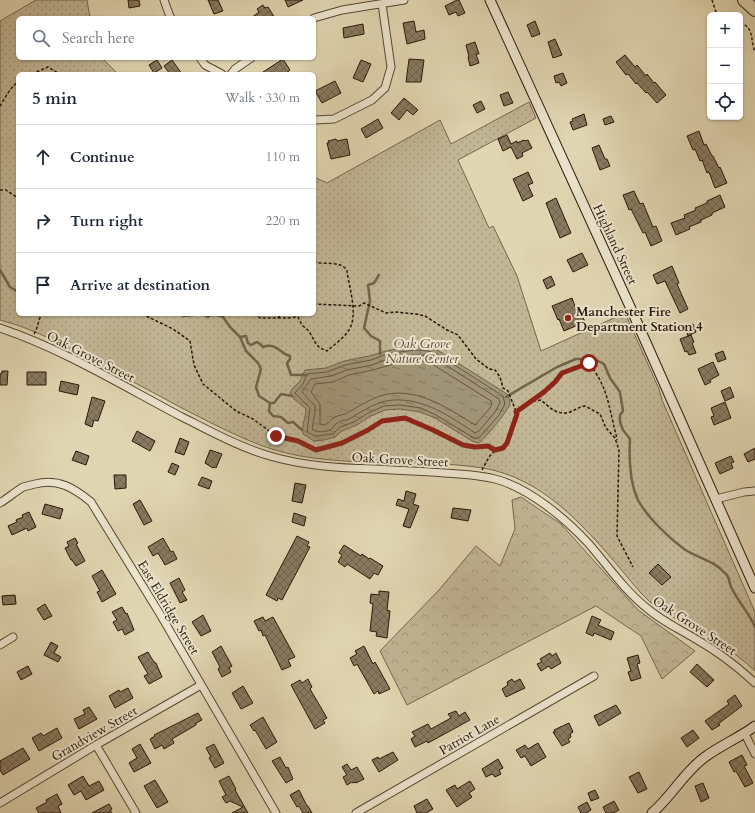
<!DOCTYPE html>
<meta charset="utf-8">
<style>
:root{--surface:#fff;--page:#f2f2f3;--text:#1f2937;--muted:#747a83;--line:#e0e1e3}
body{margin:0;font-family:Cardo,serif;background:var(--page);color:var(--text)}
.controls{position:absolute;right:12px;top:12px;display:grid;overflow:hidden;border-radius:6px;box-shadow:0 1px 3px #0004}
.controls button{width:36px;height:36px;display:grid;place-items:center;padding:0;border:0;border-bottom:1px solid var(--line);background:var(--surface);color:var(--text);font:20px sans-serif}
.stop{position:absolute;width:12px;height:12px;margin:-9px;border:3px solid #8f2418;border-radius:50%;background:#fff}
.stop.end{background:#8f2418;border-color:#fff;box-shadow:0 1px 4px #0008}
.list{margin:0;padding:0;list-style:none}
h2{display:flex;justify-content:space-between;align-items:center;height:52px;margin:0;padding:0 16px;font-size:17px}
h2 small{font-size:13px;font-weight:400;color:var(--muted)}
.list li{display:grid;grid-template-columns:26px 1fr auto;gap:12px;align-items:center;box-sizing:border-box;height:64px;padding:0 16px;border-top:1px solid var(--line)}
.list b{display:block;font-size:15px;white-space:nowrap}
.list em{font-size:13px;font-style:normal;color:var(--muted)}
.icon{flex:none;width:22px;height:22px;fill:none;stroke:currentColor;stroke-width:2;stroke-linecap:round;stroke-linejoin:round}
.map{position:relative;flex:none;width:755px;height:813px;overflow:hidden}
.search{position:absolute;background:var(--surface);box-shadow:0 1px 3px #0004;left:16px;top:16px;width:300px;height:44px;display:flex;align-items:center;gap:10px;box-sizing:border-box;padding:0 14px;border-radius:6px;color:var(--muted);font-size:15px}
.panel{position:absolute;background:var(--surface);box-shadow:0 1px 3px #0004;left:16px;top:72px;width:300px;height:244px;border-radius:6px}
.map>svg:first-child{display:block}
.forest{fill:url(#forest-crowns);stroke:#75664e}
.park{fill:url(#park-dots);stroke:#75664e}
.water{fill:url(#water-ripples);stroke:#71634b}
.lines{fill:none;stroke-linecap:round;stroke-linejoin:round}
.shore{stroke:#655640;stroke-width:1}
.stream{stroke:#71634b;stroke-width:2.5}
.building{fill:url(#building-cross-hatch);stroke:#281708}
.street-casing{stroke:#564732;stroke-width:9}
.secondary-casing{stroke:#281708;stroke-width:11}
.highway-casing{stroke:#281708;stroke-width:14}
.path{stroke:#281708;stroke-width:1.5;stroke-dasharray:3 2;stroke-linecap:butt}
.street{stroke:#ece4cd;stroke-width:7}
.secondary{stroke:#ece4cd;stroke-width:9}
.highway{stroke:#e1d6b2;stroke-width:12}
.route{stroke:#8f2418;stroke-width:5}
.poi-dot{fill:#8f2418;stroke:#ece4cd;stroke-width:1.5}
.labels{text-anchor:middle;stroke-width:4;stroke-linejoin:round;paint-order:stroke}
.street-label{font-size:13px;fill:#281708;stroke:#ece4cd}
.poi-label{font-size:13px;font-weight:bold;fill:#281708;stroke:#ece4cd;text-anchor:start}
.park-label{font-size:13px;font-style:italic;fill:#564732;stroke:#ece4cd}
</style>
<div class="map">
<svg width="755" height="813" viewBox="0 0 755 813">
<defs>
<pattern id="forest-crowns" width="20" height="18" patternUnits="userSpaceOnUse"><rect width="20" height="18" fill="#c2b695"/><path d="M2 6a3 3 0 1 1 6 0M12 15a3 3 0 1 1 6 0" fill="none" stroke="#a79c7f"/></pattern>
<pattern id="park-dots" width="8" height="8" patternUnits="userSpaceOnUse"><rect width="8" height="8" fill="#c2b695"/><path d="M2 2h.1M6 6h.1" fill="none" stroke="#a79c7f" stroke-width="1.8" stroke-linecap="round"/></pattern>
<pattern id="water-ripples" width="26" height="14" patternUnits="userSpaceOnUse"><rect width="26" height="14" fill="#a29578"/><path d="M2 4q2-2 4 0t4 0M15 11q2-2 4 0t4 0" fill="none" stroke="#847960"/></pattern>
<pattern id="building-cross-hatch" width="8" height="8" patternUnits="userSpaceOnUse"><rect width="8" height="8" fill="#887a60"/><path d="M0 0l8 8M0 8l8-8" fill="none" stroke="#6f634d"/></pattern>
</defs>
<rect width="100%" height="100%" fill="#e1d6b2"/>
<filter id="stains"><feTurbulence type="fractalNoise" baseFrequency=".005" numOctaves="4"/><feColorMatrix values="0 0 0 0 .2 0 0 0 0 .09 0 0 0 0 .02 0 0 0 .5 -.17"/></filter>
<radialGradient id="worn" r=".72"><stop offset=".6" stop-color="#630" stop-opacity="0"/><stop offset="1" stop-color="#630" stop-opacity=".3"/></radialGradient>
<path class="forest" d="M521 497 561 524 638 610 695 651 662 679 641 636 596 606 407 705 380 651 439 590 476 546 500 566 515 529 512 500Z"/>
<path class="park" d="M36 0H87L90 18H18V58H102L118 74H18V314H314V177L327 183 440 120 451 144 529 102 536 118 458 160 489 228 493 226 517 276 541 351 625 313 659 389 662 400 755 612V671C735 652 712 638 688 625 677 619 664 613 654 605 641 595 630 580 619 567 582 524 542 478 483 468 411 457 328 471 260 445 232 434 205 420 178 406 149 390 120 375 91 360 61 344 32 328 0 320V21Z"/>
<path class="water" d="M415 346 429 347 439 351 507 394C508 396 510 400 510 403 510 409 486 437 481 441L478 443 472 441 435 418 420 412 400 409 385 410 369 417 357 425 342 431 335 437 324 440 314 441 303 434C301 427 306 417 306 409L294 399 290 393 293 388 300 381 305 370 326 368 344 361 369 356 386 351Z"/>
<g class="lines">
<path class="shore" d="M415 350 428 351 437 354 503 396 505 404 499 415 479 438H474L436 415 421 408 400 405 384 406 368 413 354 422 340 427 333 434 315 436 307 432 310 408 295 393 303 384 307 374 327 372 345 365 371 360 387 354Z
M415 355 427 356 435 358 499 399 500 403 495 412 479 431 475 433C451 417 424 398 393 400 378 401 364 410 351 418 347 421 341 420 337 423 334 425 333 428 330 430 325 432 317 433 312 429L315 413V406L302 392 311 379 331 376 347 370 372 365 388 359Z
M415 361 426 362 432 364 491 401 492 403 490 408 475 425C448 408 414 385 380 396 368 400 358 407 347 413 344 415 339 415 335 417 329 420 328 427 320 424V404L311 392 315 384 333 382 349 375 373 370 390 365Z"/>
<path class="stream" d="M0 270 10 287 18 292
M379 275 374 283 368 285 370 301 364 328 371 336 380 341V354
M182 314 183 316 203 314 208 317 213 314
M214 314 223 317 230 327 240 337 246 351 258 363 261 369 256 387 259 396 270 403H274L281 394 292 396
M240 337 246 336 248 343 251 345 257 342 260 344 263 347C276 342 281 354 290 356V359L287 363 291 375H306
M506 397 557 367 576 359H594L604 364 610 378 620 392 623 411 620 415V422L623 430 630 439C629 458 630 483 638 500 647 517 669 538 684 549 699 559 712 559 726 574 730 578 729 583 731 587 738 601 749 613 755 627
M270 403 269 411 273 416 281 417 288 423 293 422 302 430"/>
</g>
<path class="building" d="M128 0H139L140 6 129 8Z
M208 0H218L223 11 214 14Z
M285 0H303L288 7Z
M457 0H459L465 13 458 16 456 12 449 15 445 6Z
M263 5 265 8 268 7 275 18H251L259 12 257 9Z
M414 21 416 32 424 30 425 39 407 44 403 23Z
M535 21 540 34 532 37 527 25Z
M363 24 364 34 344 38 343 28Z
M555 39 562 55 553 58 548 42Z
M475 42 479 54H476L479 63 470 66 468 57H469L466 45Z
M625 55 635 67 637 65 646 76 647 74 654 83 655 82 666 95 657 103 647 92 646 93 637 83 636 84 628 74 626 75 616 62Z
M283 59 290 70 285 74H260Z
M409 59 424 60 421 82H406Z
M157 60 162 68 154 73 149 65Z
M172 60 182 74H170L164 66Z
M361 60 371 64 363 82 353 78Z
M563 73 567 83 561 86 559 82 556 83 554 76Z
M335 81 341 93 322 103 315 91Z
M508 92 513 103 504 106 500 95Z
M404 98 418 110 413 115 407 110 399 120 391 113Z
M481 101 485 109 477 113 473 105Z
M584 114 587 125 573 130 570 122 573 121 572 119Z
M611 116 614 122 605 125 603 119Z
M378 119 383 128 366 138 361 129Z
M699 131 704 145 706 144 712 156H713L719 168 720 167 727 183 715 188 709 172 707 173 702 160 700 161 695 149 693 150 687 136Z
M507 135 511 144 517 141V143L524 140 525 141 528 140 532 148 522 153 523 156 517 159 511 147 503 151 498 139Z
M336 139 337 141 347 139 350 155 331 159 327 143H329L328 141Z
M599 145 605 159H607L610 166 600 170 592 148Z
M528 172 533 183 528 185 533 196 523 201 513 179Z
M634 191 640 204 643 203 653 227 656 226 662 241 651 246 645 232 643 233 631 209 629 210 623 195Z
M720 195 725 207 712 213V215L701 220V222L689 227 690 229 676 235 671 223 685 218 684 215 696 210 695 208 707 203V201Z
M556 198 571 233 560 238 546 203Z
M582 253 588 265 573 272 567 260Z
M672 266 679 283 677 284 688 309 680 313 665 281 657 284 653 275Z
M551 276 555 285 547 289 543 280Z
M572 298 576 309 579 308 585 322 564 331 559 319 558 320 552 306Z
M693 324 696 332 688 336 685 327Z
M691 335 694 342 692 343 696 353 689 355 687 351 685 352 680 339Z
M723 351 726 359 718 362 715 354Z
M713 362 719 375 710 380 711 382 705 385 698 369Z
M2 371H8L7 385H0V374H1Z
M27 372H46V385H27Z
M61 381 79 385 77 395 59 391Z
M730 387 734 397 725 401 721 391Z
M92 397 105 401 98 421 94 420 92 427 85 424Z
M725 402 731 418 714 425 711 417 714 416 711 408Z
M137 431 155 441 150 451 132 441Z
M180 438 189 442 184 455 175 452Z
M755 448V459L748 462 744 454Z
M210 450 222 454 216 468 214 467 213 468 205 463Z
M76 451 89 456 86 465 72 460Z
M731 456 734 462 731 463 733 468 720 474 715 463Z
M172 463 179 466 175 475 168 472Z
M114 475H126V488L115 489Z
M202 477 212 481 209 489 198 485Z
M295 483 306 485 302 503 292 501Z
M406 491 416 494 413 504 419 506 410 528 403 526 409 509 396 505 398 499 404 501Z
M140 500 152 521 144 525 133 504Z
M45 504 63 509 60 519 42 514Z
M453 508 471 510 468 521 451 518Z
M29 512 36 527 28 531 27 528 12 535 8 526 17 522 16 520 23 517 22 515Z
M294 513 306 517 304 526 292 522Z
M297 536 309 542 307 546 310 547 282 600 278 598 277 601 266 595Z
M75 538 78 543 76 544 85 561 76 566 72 560H71L65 548 69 546 67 542Z
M163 538 171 552 173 551 177 559 165 565 158 553 153 556 148 547Z
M344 545 361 556 362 554 369 559 370 558 383 566 378 575 374 573 370 579 347 564 345 567 338 562 342 555 339 553Z
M658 564 671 577 662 585 649 573Z
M102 570 116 594 102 602 97 592 100 591 92 576Z
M179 578 185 590 182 592 187 600 180 603 170 583Z
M379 591 389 592 387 610 390 611 387 638 376 636 377 632 370 631 373 604 370 603 371 594 379 595Z
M15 595 16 604 3 605 2 596Z
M45 604 52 616 44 620 37 609Z
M122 607 126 614 127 613 134 630 125 635 122 629 118 631 113 622 117 620 112 612Z
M203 615 211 631 201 636 192 622Z
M592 616 601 620 598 625 614 632 611 640 594 633 593 636 586 633Z
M263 617 265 621 273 617 295 657 288 660 291 666 282 670 265 635 263 636 261 630 259 631 254 621Z
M51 642 58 646 54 653 61 657 58 662 44 655Z
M221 646 232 666 229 668 231 672 222 677 218 669 220 667 212 652Z
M364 646 373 664 375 662 390 689 379 694 378 691 374 694 357 664 354 666 350 658 357 654 355 651Z
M148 652 152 659 155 663H156L162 677 149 684 144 676 148 674 138 657Z
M550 653 552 656 556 653 561 663 551 669 549 666 541 671 537 664 542 662 540 659Z
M638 655 640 663 637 664 641 678 631 681 628 672 631 671 627 658Z
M697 664 714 680 707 687 690 672Z
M28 666 32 674 21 680 17 672Z
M308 679 312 687 310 689 327 718 323 720 325 723 315 729 291 685 300 680 302 683Z
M512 679 514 682 520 679 525 688 506 697 502 689 508 685 507 682Z
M243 686 253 703 241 709 232 693Z
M128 688 133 698 115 708 109 696 119 690 120 692Z
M735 695 742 706 718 724 720 725 712 730 705 721 729 704 727 701Z
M616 705 621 713 599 726 594 716Z
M89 707 97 719 79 729 74 719 85 714 83 710Z
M456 711 459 716 465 712 470 720 428 743 427 741 415 747 411 739 415 736 412 732 428 724 431 729 451 718 448 714Z
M198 713 202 720 196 723V725L172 739 174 743 164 749 162 745 155 749 150 739 155 736 154 735Z
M263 717 277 742 266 749 255 730 254 731 250 725Z
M569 723 573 732 570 734 571 737 568 739 570 742 562 746 553 732H555L554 730Z
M57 728 62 738 39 751 32 738 41 733 43 736Z
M693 730 699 738 687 747 681 738Z
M538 743 546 757 531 766 525 756 521 758 516 750 525 745 528 749Z
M140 744 151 763 134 772 129 763 137 758 132 749Z
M214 744 224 763 215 768 209 758 211 757 206 748Z
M23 748 30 759 3 775 0 770V761Z
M393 752 398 760 379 772 372 760 378 757 379 759Z
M742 755 747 765 744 766 753 783 745 787 736 771 734 772 729 762Z
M280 757 286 768 288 767 293 779 286 783 272 761Z
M498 759 503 768 499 770 501 774 495 777 492 774 486 777 482 769Z
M347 764 351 770 357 767 364 779 356 783V782L353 783 352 782 347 785 343 777 347 775 342 767Z
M639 772 647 789 638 793 629 777Z
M83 776 89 786 99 781 104 790 86 800 81 791 74 795 68 785Z
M229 776 236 789 235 790 248 813H232L243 807 230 801 226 803 222 797 226 795 219 781Z
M155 780 168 802 157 808 144 786Z
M470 781 475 789 469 793 472 797 457 807 446 790 455 785 457 789Z
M703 783 709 798 701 802 695 786Z
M299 790 307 806H308L312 813H303L299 806 297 807 290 795Z
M595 790 599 798 591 801 588 793Z
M57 794 62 804 58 806 61 813H39L36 808 47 802 46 800Z
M427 799 433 809 426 813H417L414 806Z
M614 801 619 810 613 813H606L603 807Z
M587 802 591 810 586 813H581L578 807Z
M109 804 112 809 110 810 112 813H92Z"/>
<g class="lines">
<defs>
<path id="street" d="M164 0 169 14 171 18
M314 18 342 10 404 0
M200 58 205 65 222 74
M231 74 235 69 251 58
M314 120 334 119 372 100 385 88 391 67 382 4
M0 328C63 349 123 386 182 417 210 431 239 447 270 456 304 466 339 468 374 469 406 471 438 472 471 475 479 476 487 477 495 479 529 488 565 518 589 544 608 566 625 591 648 609 662 621 679 629 694 638 717 651 736 665 755 683
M716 499 744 492 755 491
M0 503C8 498 15 492 23 487 27 486 31 485 35 484 58 478 74 488 91 502L160 614 276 813
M0 645 13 637
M745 734 755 754
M96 745 136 813
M0 803 96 745 201 685
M356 813 594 676"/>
<path id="secondary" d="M490 0 632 311 755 588
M652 813C672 796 684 772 705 757 721 745 739 738 755 726"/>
<path id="highway" d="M744 0 755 10"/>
</defs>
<use href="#street" class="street-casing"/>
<use href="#secondary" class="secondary-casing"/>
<use href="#highway" class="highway-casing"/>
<path class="path" d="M712 0 717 15
M740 23C755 27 750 41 755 52
M32 74 48 67 60 74
M0 106C4 100 12 84 18 83
M0 190H6L18 198
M142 314 173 329 190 341 194 365 203 384 236 411 253 419 276 436 298 441 316 450 342 443 368 430 382 421 405 418 433 429 463 445 475 447 488 446 495 450 503 448 507 443 517 414 508 391 503 388 500 377 495 370 489 369 476 359 458 335 447 330 425 316 416 314 395 312 386 313 364 303 359 306 314 304
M254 314 260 318H287L298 317 302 325 309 331 316 344 320 348 327 351C335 344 347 336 351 326 357 310 349 287 347 271 342 260 323 265 314 262
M278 318 281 314
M34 334C38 328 38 320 42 314
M529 402 544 392 555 382 562 373 589 363C605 385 607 396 613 422 614 428 616 433 617 440
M516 411 529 402 541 400C549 407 557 416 570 412 575 410 579 407 585 406L600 414 606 428 615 438 619 450 617 536 633 567
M482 470 489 457 495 450"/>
<use href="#street" class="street"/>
<use href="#secondary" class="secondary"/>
<use href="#highway" class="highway"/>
</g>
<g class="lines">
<path class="route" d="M276 436 298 441 316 450 342 443 368 430 382 421 405 418 433 430 463 445 475 447 488 446 495 450 503 448 507 443 517 414 516 412 544 392 555 382 562 373 589 363"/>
</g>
<circle class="poi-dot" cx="568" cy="318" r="4"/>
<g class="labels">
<g class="street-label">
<text transform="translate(616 244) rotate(65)" y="5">Highland Street</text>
<text transform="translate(91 356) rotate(27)" y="5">Oak Grove Street</text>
<text transform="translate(400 459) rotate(3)" y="5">Oak Grove Street</text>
<text transform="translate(169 607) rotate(59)" y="5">East Eldridge Street</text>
<text transform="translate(695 625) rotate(33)" y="5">Oak Grove Street</text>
<text transform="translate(94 733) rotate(-30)" y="5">Grandview Street</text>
<text transform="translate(469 734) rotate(-30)" y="5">Patriot Lane</text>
</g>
<g class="poi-label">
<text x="576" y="316">Manchester Fire<tspan x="576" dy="15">Department Station 4</tspan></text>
</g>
<g class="park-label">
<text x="422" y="348">Oak Grove<tspan x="422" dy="15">Nature Center</tspan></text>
</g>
</g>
<rect width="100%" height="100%" filter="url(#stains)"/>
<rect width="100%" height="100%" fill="url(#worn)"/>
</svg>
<div class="controls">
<button>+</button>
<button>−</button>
<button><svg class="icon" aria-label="locate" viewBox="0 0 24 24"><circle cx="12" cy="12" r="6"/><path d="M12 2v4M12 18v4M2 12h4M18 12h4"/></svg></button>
</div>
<div class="stop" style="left:589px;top:363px"></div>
<div class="stop end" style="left:276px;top:436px"></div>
<div class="search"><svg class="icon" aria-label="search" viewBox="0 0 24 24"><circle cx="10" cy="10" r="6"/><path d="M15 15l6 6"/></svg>Search here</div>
<section class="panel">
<h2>5 min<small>Walk · 330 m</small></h2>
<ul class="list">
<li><svg class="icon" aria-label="ahead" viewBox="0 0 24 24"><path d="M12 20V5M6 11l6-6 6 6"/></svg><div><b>Continue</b></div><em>110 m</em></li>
<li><svg class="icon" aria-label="right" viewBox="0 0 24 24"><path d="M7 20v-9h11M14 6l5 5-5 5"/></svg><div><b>Turn right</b></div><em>220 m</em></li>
<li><svg class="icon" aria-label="arrive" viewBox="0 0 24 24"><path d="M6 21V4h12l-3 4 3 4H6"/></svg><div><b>Arrive at destination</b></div></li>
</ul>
</section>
</div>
